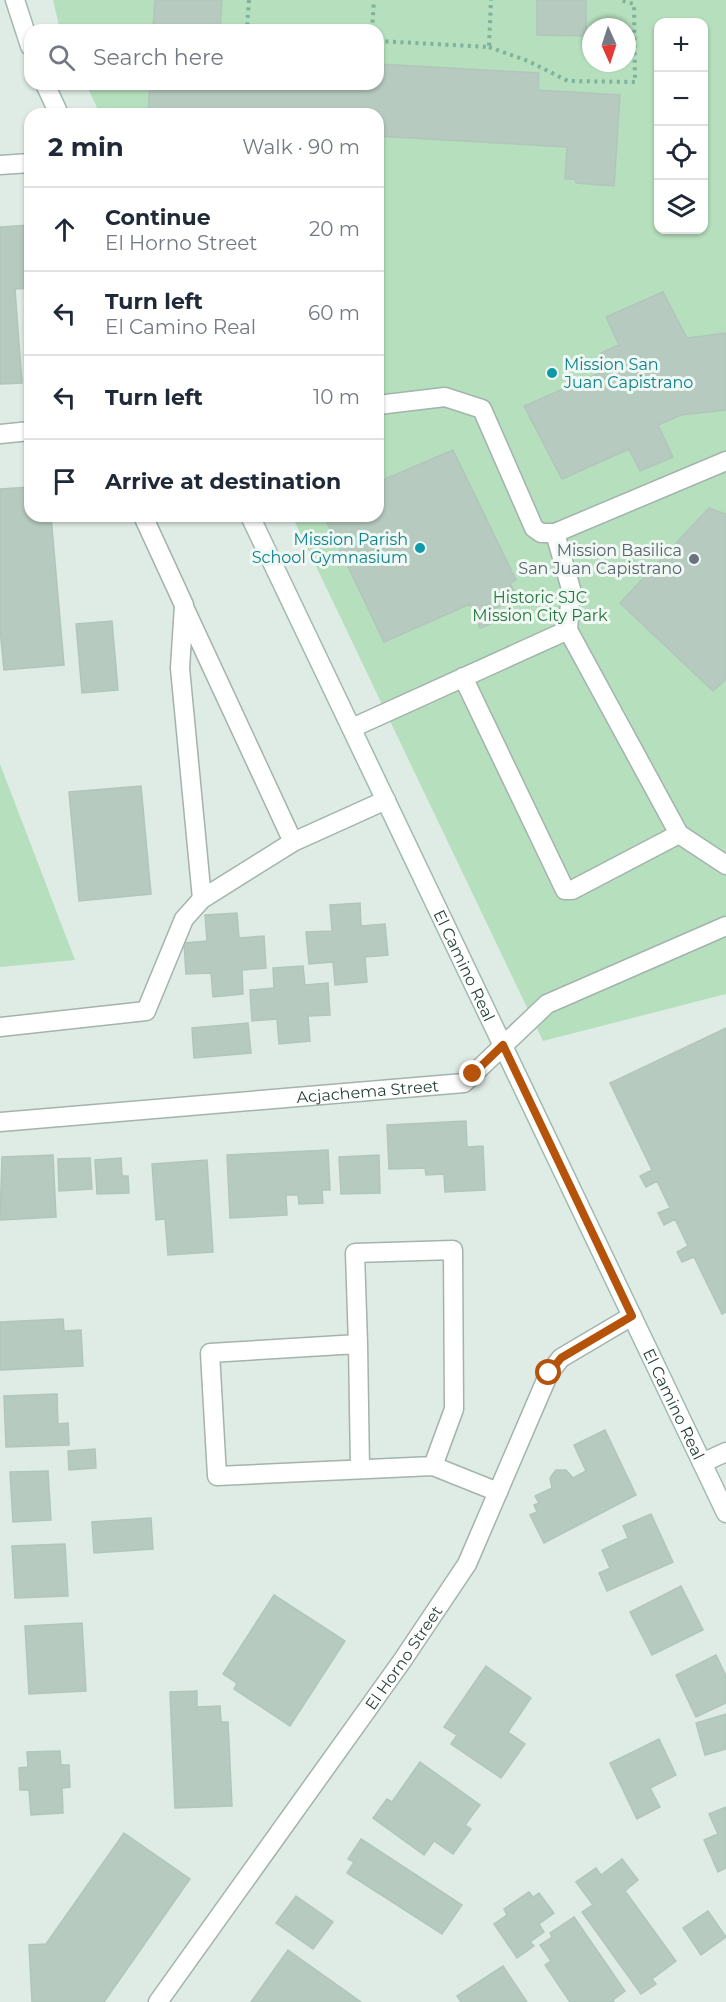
<!DOCTYPE html>
<meta charset="utf-8">
<style>
:root{--surface:#fff;--page:#f6f6f7;--text:#1f2937;--muted:#747a83;--line:#e0e1e3}
body{margin:0;font-family:Montserrat,sans-serif;background:var(--page);color:var(--text)}
.controls{position:absolute;right:18px;top:18px;display:grid;overflow:hidden;border-radius:12px;box-shadow:0 2px 4px #0004}
.controls button{width:54px;height:54px;display:grid;place-items:center;padding:0;border:0;border-bottom:2px solid var(--line);background:var(--surface);color:var(--text);font:30px sans-serif}
.compass{position:absolute;left:582px;top:18px;width:54px;height:54px;border-radius:50%;background:var(--surface);box-shadow:0 2px 4px #0004;rotate:177deg}
.stop{position:absolute;width:18px;height:18px;margin:-14px;border:4px solid #b45309;border-radius:50%;background:#fff}
.stop.end{background:#b45309;border-color:#fff;box-shadow:0 2px 6px #0008}
.list{margin:0;padding:0;list-style:none}
h2{display:flex;justify-content:space-between;align-items:center;height:78px;margin:0;padding:0 24px;font-size:26px}
h2 small{font-size:20px;font-weight:400;color:var(--muted)}
.list li{display:grid;grid-template-columns:39px 1fr auto;gap:18px;align-items:center;box-sizing:border-box;height:84px;padding:0 24px;border-top:2px solid var(--line)}
.list b{display:block;font-size:22px;white-space:nowrap}
.list p{margin:0;font-size:20px;white-space:nowrap;color:var(--muted)}
.list em{font-size:20px;font-style:normal;color:var(--muted)}
.icon{flex:none;width:33px;height:33px;fill:none;stroke:currentColor;stroke-width:2;stroke-linecap:round;stroke-linejoin:round}
.map{position:relative;flex:none;width:726px;height:2002px;overflow:hidden}
.search{position:absolute;background:var(--surface);box-shadow:0 2px 4px #0004;left:24px;top:24px;width:360px;height:66px;display:flex;align-items:center;gap:15px;box-sizing:border-box;padding:0 21px;border-radius:18px;color:var(--muted);font-size:22px}
.panel{position:absolute;background:var(--surface);box-shadow:0 2px 4px #0004;left:24px;top:108px;width:360px;height:414px;border-radius:18px}
.map>svg:first-child{display:block}
.green{fill:#b6dfbd;fill-rule:evenodd}
.building{fill:#b7cac0;stroke:#b1c6bb;stroke-width:1.5}
.lines{fill:none;stroke-linecap:round;stroke-linejoin:round}
.lane-casing{stroke:#a2b4ac;stroke-width:21}
.street-casing{stroke:#a2b4ac;stroke-width:21}
.secondary-casing{stroke:#9fbbaf;stroke-width:21}
.path{stroke:#7db29c;stroke-width:4;stroke-dasharray:3 4.5;stroke-linecap:butt}
.lane{stroke:#fff;stroke-width:18}
.street{stroke:#fff;stroke-width:18}
.secondary{stroke:#fff;stroke-width:18}
.route{stroke:#b45309;stroke-width:8}
.culture-dot{fill:#0f9aa8;stroke:#f0f8f3;stroke-width:2}
.worship-dot{fill:#6b7280;stroke:#f0f8f3;stroke-width:2}
.labels{text-anchor:middle;stroke-width:6;stroke-linejoin:round;paint-order:stroke}
.culture-label{font-size:16px;fill:#0d838f;stroke:#f0f8f3;text-anchor:start}
.worship-label{font-size:16px;fill:#5b616d;stroke:#f0f8f3;text-anchor:end}
.park-label{font-size:16px;fill:#26773d;stroke:#f0f8f3}
.street-label{font-size:16px;fill:#1f3d32;stroke:#f0f8f3}
</style>
<div class="map">
<svg width="726" height="2002" viewBox="0 0 726 2002">
<rect width="100%" height="100%" fill="#dfece5"/>
<path class="green" d="M53 0H726V994L543 1041 292 516H378V114H100L86 84H378V30H60ZM658 22H704V230H658ZM591 27H627V63H591Z
M0 764 75 960 0 967Z"/>
<path class="building" d="M155 0H222L220 30H153Z
M537 0H586V36L537 35Z
M378 64 539 73 538 90 620 95 614 186 576 183 575 179H565L567 147 378 136V114H148L150 84H378Z
M30 225V288L15 289 22 383 0 384V227Z
M663 292 687 338 726 333V410L681 415 658 425 673 457 640 471 629 449 562 479 524 406 609 369 601 353 619 345 606 317Z
M453 450 516 580 510 583 518 598 494 609 501 620 480 628 470 604 384 642 324 516H378V482Z
M30 487V516H51L64 665 4 670 0 629V489Z
M709 508 726 514V679L713 691 620 603Z
M112 621 118 690 82 693 76 624Z
M141 786 151 894 79 901 69 792Z
M360 903 361 926 385 924 388 955 365 957 367 982 335 985 333 962 309 964 306 932 332 931 330 905Z
M237 913 239 938 264 936 266 968 242 970 243 994 213 997 211 973 186 974 184 943 207 941 205 915Z
M303 966 305 985 328 983 330 1015 308 1016 310 1041 279 1044 277 1019 252 1021 250 990 274 988 273 968Z
M248 1023 251 1053 194 1058 192 1028Z
M726 1028V1312L722 1314 694 1257 682 1262 677 1252 688 1246 675 1219 664 1225 658 1213 670 1208 657 1181 646 1187 640 1176 652 1170 610 1083Z
M466 1121 467 1147 483 1146 485 1190 445 1192 444 1174 426 1175 425 1168 389 1169 387 1125Z
M328 1150 330 1190H322L323 1203 299 1204 298 1195H286L287 1215 230 1218 227 1155Z
M53 1155 56 1217 0 1220 2 1157Z
M379 1155 380 1193 341 1194 339 1157Z
M90 1158 92 1189 59 1191 58 1159Z
M121 1158 122 1176H128L129 1193 97 1194 95 1160Z
M207 1160 213 1252 168 1255 165 1219 156 1220 152 1164Z
M63 1319 64 1331 81 1330 83 1366 0 1370V1322Z
M57 1394 58 1424 68 1423 69 1445 6 1447 4 1396Z
M605 1430 636 1495 544 1543 530 1515 537 1512 534 1505 539 1503 535 1496 552 1488 550 1478 556 1470H566L573 1478 586 1471 574 1445Z
M95 1449 96 1468 69 1470 68 1451Z
M48 1471 51 1520 13 1522 10 1472Z
M651 1514 673 1562 607 1591 599 1573 610 1568 602 1550 628 1538 623 1526Z
M151 1518 153 1549 94 1553 92 1522Z
M65 1544 68 1596 15 1598 12 1546Z
M681 1586 703 1630 652 1655 630 1612Z
M274 1595 345 1641 290 1726 234 1689 237 1683 223 1674Z
M82 1623 86 1691 29 1694 25 1626Z
M716 1655 726 1676V1703L696 1717 676 1675Z
M486 1666 531 1698 508 1732 525 1744 501 1778 451 1744 457 1735 444 1727Z
M197 1691V1707L220 1706 221 1722H228L232 1806 175 1808 170 1692Z
M726 1714V1749L705 1755 696 1723Z
M659 1739 676 1775 650 1788 660 1807 637 1819 610 1763Z
M60 1751 61 1765H69L70 1787 62 1788 63 1813 31 1815 29 1790H20L19 1768 28 1767 27 1752Z
M420 1762 480 1805 465 1825 471 1829 453 1854 434 1841 424 1855 373 1818 387 1799 392 1802Z
M726 1807V1868L718 1872 704 1840 718 1834 709 1814Z
M124 1833 190 1879 104 2002H32L29 1945 46 1944Z
M361 1839 462 1905 442 1934 347 1873 354 1862 348 1859Z
M622 1859 638 1880 625 1891 676 1961 652 1979 656 1984 641 1994 582 1912 593 1905 576 1882 596 1868 601 1875Z
M529 1892 533 1897 539 1893 554 1913 539 1924 544 1932 530 1942 534 1946 517 1958 494 1924 507 1915 504 1909Z
M296 1896 333 1922 313 1949 276 1923Z
M708 1911 726 1937 701 1955 683 1928Z
M574 1917 625 1991 613 2000 614 2002H570L545 1965 551 1961 540 1945 552 1937 550 1933Z
M288 1950 361 2002H251Z
M503 1966 527 2002H461L457 1996Z"/>
<g class="lines">
<defs>
<path id="lane" d="M0 165 30 163
M378 405 445 397 482 409 534 528 541 533H555L726 461
M0 434 30 431
M143 516 184 605 180 668 202 899
M555 533 571 589 568 630
M184 607 293 842 386 800
M463 677 565 890H572L679 834
M352 728 568 630 679 834 726 865
M0 1027 146 1011 184 919 202 899 293 842
M358 1344 360 1469
M702 1463 726 1452
M433 1466 454 1409 453 1250 355 1253 358 1344 210 1353 217 1476 433 1466 498 1492"/>
<g id="street">
<path id="s1" d="M0 1122 464 1083 547 1004 726 926"/>
<path id="s2" d="M158 2002 402 1661 467 1564 549 1373 561 1358 632 1316"/>
</g>
<g id="secondary">
<path d="M15 0 30 46"/>
<path d="M45 84 59 114"/>
<path id="s3" d="M250 516 726 1513"/>
</g>
</defs>
<use href="#lane" class="lane-casing"/>
<use href="#street" class="street-casing"/>
<use href="#secondary" class="secondary-casing"/>
<path class="path" d="M249 0 247 28 265 30
M372 30 374 0
M378 41 489 47 491 0
M489 47 528 61 568 81 635 82 634 4 620 0"/>
<use href="#lane" class="lane"/>
<use href="#street" class="street"/>
<use href="#secondary" class="secondary"/>
</g>
<g class="lines">
<path class="route" d="M473 1074 503 1045 632 1316 561 1358 549 1373"/>
</g>
<g class="culture-dot">
<circle cx="552" cy="373" r="6"/>
<circle cx="420" cy="548" r="6"/>
</g>
<circle class="worship-dot" cx="694" cy="559" r="6"/>
<g class="labels">
<g class="culture-label">
<text x="564" y="370">Mission San<tspan x="564" dy="18">Juan Capistrano</tspan></text>
<text x="408" y="545" text-anchor="end">Mission Parish<tspan x="408" dy="18">School Gymnasium</tspan></text>
</g>
<g class="worship-label">
<text x="682" y="556">Mission Basilica<tspan x="682" dy="18">San Juan Capistrano</tspan></text>
</g>
<g class="park-label">
<text x="540" y="603">Historic SJC<tspan x="540" dy="18">Mission City Park</tspan></text>
</g>
<g class="street-label">
<text dy="6" stroke="none"><textPath href="#s3" startOffset="498">El Camino Real</textPath></text>
<text dy="6" stroke="none"><textPath href="#s1" startOffset="369">Acjachema Street</textPath></text>
<text dy="6" stroke="none"><textPath href="#s3" startOffset="984">El Camino Real</textPath></text>
<text dy="6" stroke="none"><textPath href="#s2" startOffset="423">El Horno Street</textPath></text>
</g>
</g>
</svg>
<div class="controls">
<button>+</button>
<button>−</button>
<button><svg class="icon" aria-label="locate" viewBox="0 0 24 24"><circle cx="12" cy="12" r="6"/><path d="M12 2v4M12 18v4M2 12h4M18 12h4"/></svg></button>
<button><svg class="icon" aria-label="layers" viewBox="0 0 24 24"><path d="M12 4l9 5-9 5-9-5zM3 14l9 5 9-5"/></svg></button>
</div>
<svg class="compass" viewBox="-18 -18 36 36"><path d="M0-13l5 13h-10z" fill="#e53935"/><path d="M0 13l5-13h-10z" fill="#747a83"/></svg>
<div class="stop" style="left:549px;top:1373px"></div>
<div class="stop end" style="left:473px;top:1074px"></div>
<div class="search"><svg class="icon" aria-label="search" viewBox="0 0 24 24"><circle cx="10" cy="10" r="6"/><path d="M15 15l6 6"/></svg>Search here</div>
<section class="panel">
<h2>2 min<small>Walk · 90 m</small></h2>
<ul class="list">
<li><svg class="icon" aria-label="ahead" viewBox="0 0 24 24"><path d="M12 20V5M6 11l6-6 6 6"/></svg><div><b>Continue</b><p>El Horno Street</p></div><em>20 m</em></li>
<li><svg class="icon" aria-label="left" viewBox="0 0 24 24"><path d="M17 20v-9H6M10 6l-5 5 5 5"/></svg><div><b>Turn left</b><p>El Camino Real</p></div><em>60 m</em></li>
<li><svg class="icon" aria-label="left" viewBox="0 0 24 24"><path d="M17 20v-9H6M10 6l-5 5 5 5"/></svg><div><b>Turn left</b></div><em>10 m</em></li>
<li><svg class="icon" aria-label="arrive" viewBox="0 0 24 24"><path d="M6 21V4h12l-3 4 3 4H6"/></svg><div><b>Arrive at destination</b></div></li>
</ul>
</section>
</div>
